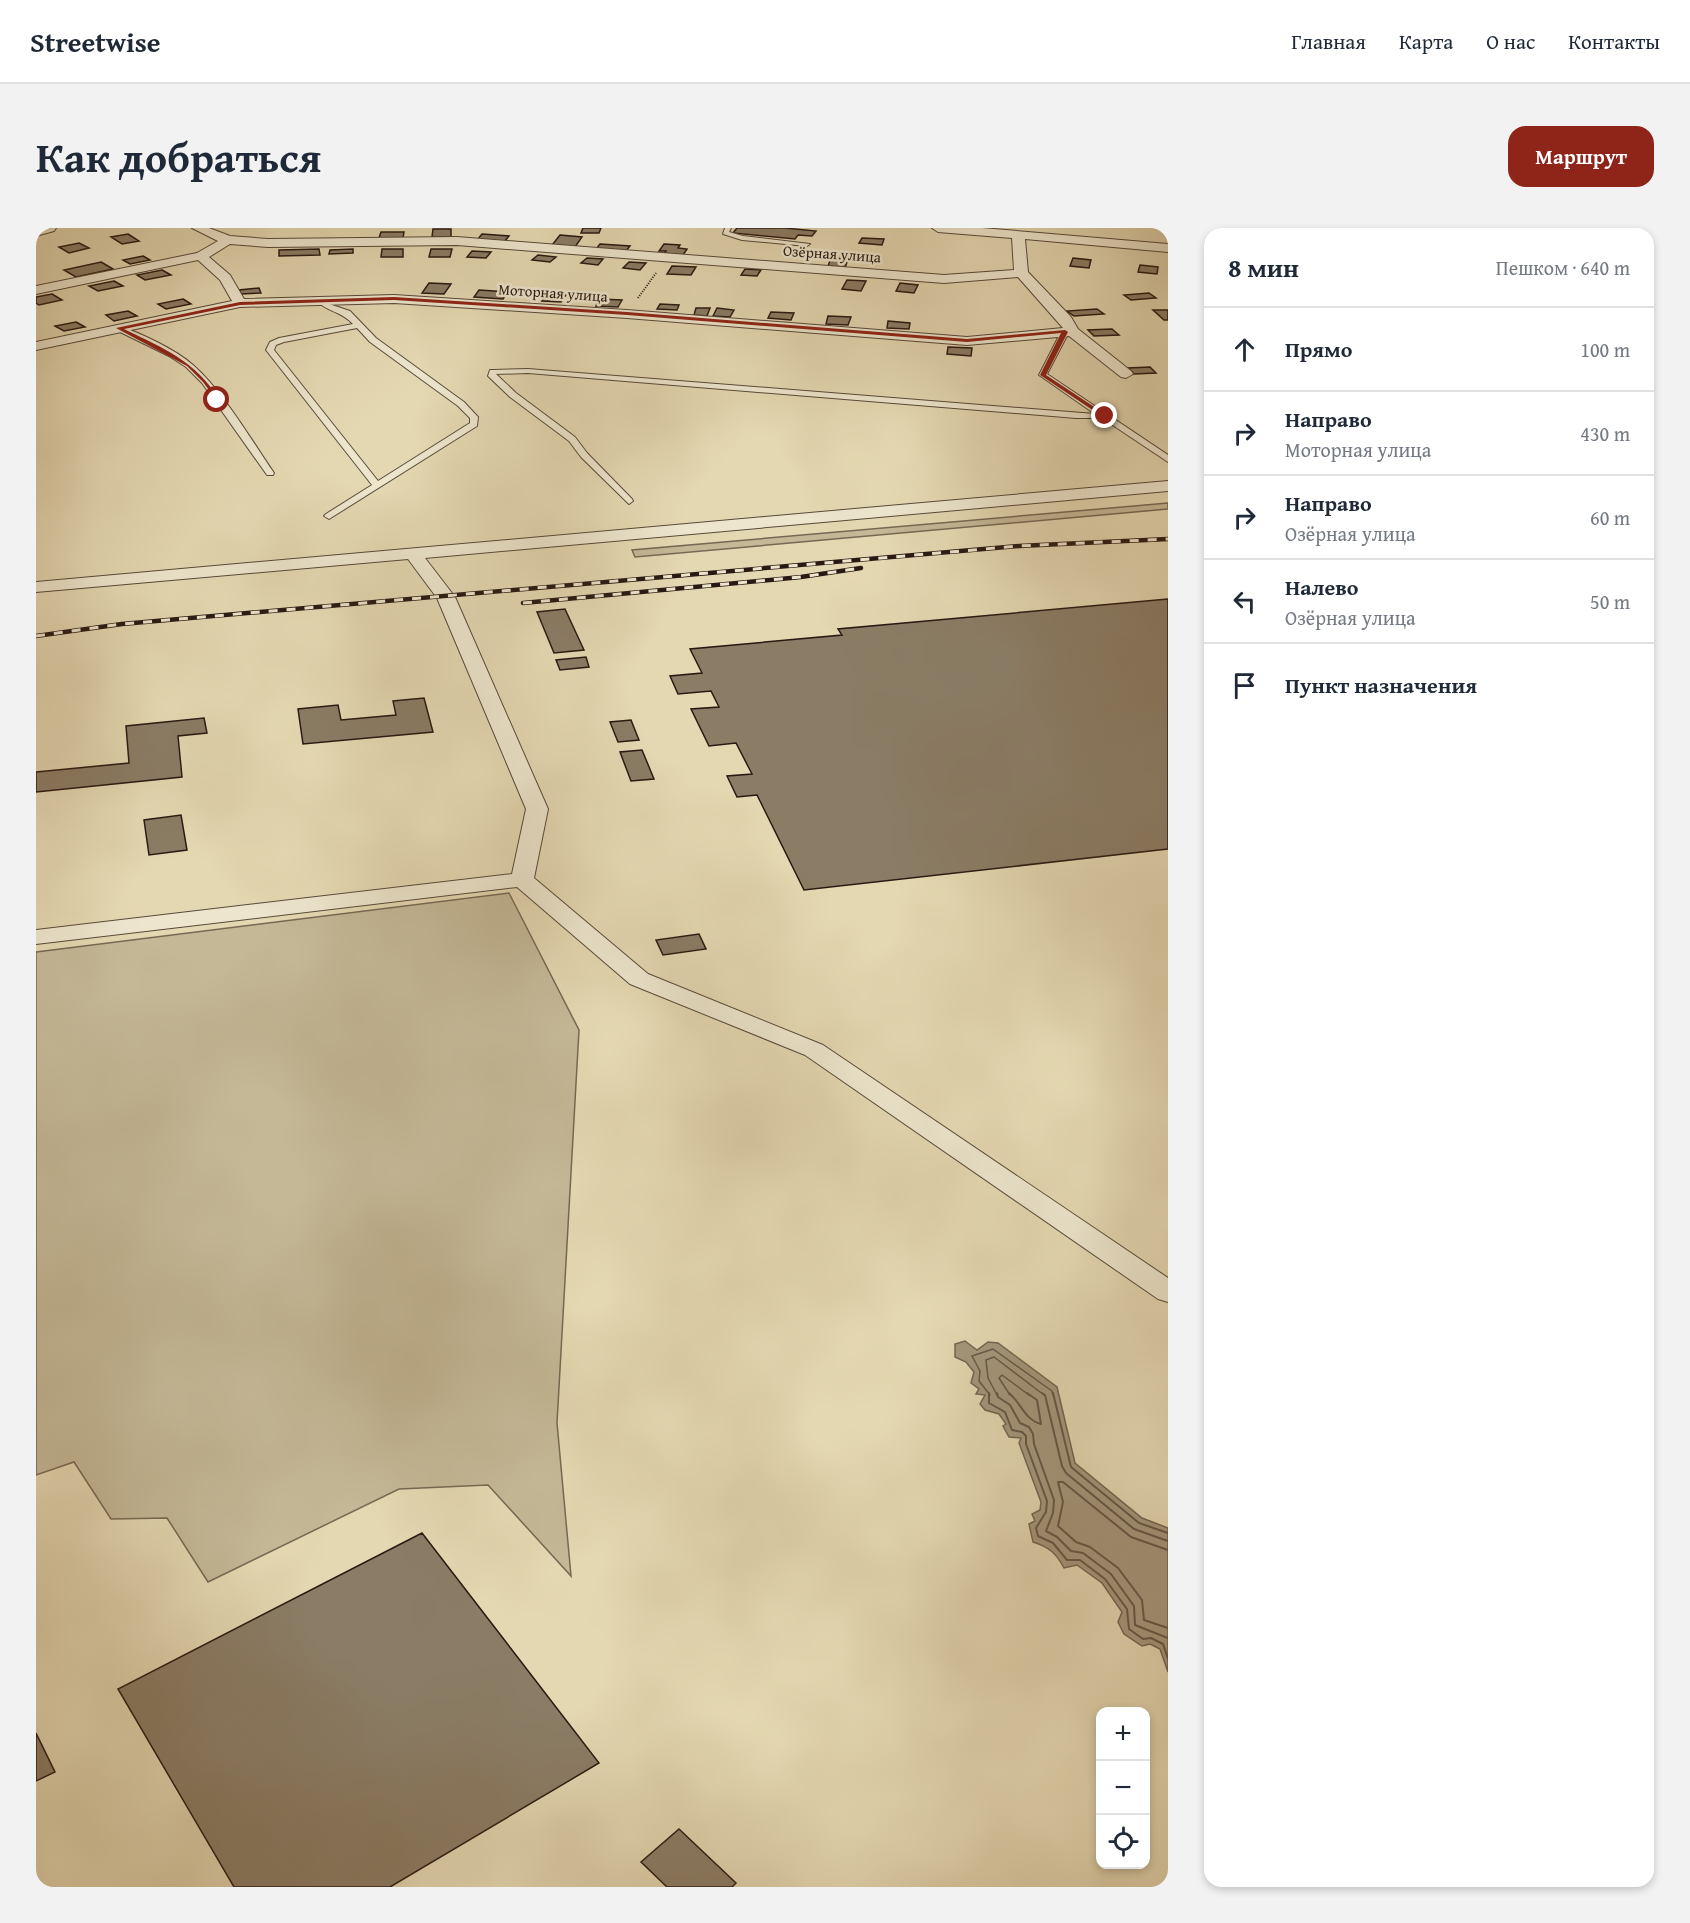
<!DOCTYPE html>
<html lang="ru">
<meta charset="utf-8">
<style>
:root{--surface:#fff;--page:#f2f2f3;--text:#1f2937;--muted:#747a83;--line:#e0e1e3;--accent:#8f2418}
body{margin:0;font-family:"Gentium Book Plus",serif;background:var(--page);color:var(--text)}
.controls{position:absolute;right:18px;bottom:18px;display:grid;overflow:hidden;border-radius:12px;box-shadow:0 3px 9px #0003}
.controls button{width:54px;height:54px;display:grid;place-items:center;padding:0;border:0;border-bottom:2px solid var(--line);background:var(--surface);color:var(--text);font:30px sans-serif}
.stop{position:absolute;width:18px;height:18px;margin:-14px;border:4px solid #8f2418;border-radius:50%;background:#fff}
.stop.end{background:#8f2418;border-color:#fff;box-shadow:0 2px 6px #0008}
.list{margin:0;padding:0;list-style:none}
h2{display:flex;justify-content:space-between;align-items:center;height:78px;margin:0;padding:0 24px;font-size:26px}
h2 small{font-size:20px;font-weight:400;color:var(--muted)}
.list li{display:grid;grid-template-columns:39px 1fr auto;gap:18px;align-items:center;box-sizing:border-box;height:84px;padding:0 24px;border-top:2px solid var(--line)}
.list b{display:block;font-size:22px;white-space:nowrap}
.list p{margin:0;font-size:20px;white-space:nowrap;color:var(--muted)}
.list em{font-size:20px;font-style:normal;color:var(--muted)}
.icon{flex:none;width:33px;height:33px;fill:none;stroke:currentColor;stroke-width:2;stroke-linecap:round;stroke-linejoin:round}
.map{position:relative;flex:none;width:1132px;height:1659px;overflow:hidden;border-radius:18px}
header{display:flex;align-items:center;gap:36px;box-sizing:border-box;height:84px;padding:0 30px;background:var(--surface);border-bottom:2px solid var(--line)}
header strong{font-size:28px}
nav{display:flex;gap:33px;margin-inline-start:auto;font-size:21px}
.intro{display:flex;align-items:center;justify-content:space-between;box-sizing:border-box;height:144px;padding:0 36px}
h1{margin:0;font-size:42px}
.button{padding:15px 27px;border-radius:18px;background:var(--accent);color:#fff;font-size:21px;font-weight:700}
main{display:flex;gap:36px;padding:0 36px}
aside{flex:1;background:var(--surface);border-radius:18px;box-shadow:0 3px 9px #0003}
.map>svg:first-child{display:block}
.green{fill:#c4b897;stroke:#766854;stroke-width:1.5}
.water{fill:#a4977c;stroke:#736552;stroke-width:1.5}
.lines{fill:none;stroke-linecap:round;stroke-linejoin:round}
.shore-far1{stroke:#665847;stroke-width:1.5}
.shore{stroke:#665847;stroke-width:2}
.building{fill:#8a7c65;stroke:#291912;stroke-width:1.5}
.lane-casing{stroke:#58493a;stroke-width:2}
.street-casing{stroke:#58493a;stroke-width:2}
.path{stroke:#291912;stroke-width:2;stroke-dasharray:1 1.5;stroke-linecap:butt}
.lane{fill:#ede6cd;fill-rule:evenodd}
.street{fill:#ede6cd;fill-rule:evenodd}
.rail-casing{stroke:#291912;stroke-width:4.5}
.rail{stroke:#ede6cd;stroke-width:3;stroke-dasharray:9;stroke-linecap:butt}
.route{fill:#8f2418}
.labels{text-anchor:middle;stroke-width:5;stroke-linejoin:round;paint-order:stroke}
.far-street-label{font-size:15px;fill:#291912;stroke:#ede6cd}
</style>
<header>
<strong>Streetwise</strong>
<nav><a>Главная</a><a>Карта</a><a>О нас</a><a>Контакты</a></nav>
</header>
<div class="intro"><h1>Как добраться</h1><a class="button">Маршрут</a></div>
<main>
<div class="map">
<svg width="1132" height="1659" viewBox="0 0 1132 1659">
<rect width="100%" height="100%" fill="#e4d8b2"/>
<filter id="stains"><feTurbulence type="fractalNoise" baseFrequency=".00333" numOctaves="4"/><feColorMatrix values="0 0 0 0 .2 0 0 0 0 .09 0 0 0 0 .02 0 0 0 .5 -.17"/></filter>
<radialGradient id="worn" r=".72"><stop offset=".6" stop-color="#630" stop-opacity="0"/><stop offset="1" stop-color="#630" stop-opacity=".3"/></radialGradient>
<path class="green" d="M1132 275V281L599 329 596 322Z
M473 665 543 802 521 1195 535 1348 452 1257 363 1261 172 1354 131 1290 75 1291 38 1234 0 1247V724Z"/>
<path class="water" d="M929 1113 941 1122 952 1114 962 1115 1021 1159 1039 1235 1106 1290 1132 1300V1444L1124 1421 1114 1416 1106 1418 1088 1406 1082 1394 1086 1384 1066 1355 1041 1337 1028 1340C1020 1325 1013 1319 997 1314L993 1296 999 1293 996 1286 1004 1282 1005 1274 983 1215 985 1210 973 1209 967 1198 970 1196 963 1186 949 1182 944 1176 949 1167 940 1166 943 1161 935 1155 938 1144 930 1134 919 1129V1116Z"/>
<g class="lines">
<path class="shore-far1" d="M954 1167 943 1153 944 1143 936 1128 957 1121 1016 1163 1017 1167
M961 1167 952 1150 950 1132 958 1129 1008 1167
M974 1167 963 1150 966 1147 993 1167"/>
<path class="shore" d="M953 1165V1175L969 1184 976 1202 986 1204 990 1208V1216L1011 1273 1010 1284 1000 1300 1002 1308 1017 1315 1031 1332H1044L1069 1351 1091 1381 1093 1401 1107 1411 1115 1410 1127 1416 1132 1431
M961 1165 962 1169 974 1177 984 1195 993 1199 997 1206 998 1216 1018 1272 1017 1285 1010 1303 1021 1309 1035 1323 1047 1325 1075 1346 1098 1378 1099 1397 1132 1410
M973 1165C985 1175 989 1192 1005 1196L1001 1172 991 1165
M1006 1165 1009 1167 1026 1238 1030 1245 1098 1301 1132 1313
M1017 1165 1035 1239 1103 1295 1132 1305
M1132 1322 1095 1309 1027 1254H1022L1027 1274 1022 1298 1040 1314 1054 1319 1082 1340 1106 1372 1108 1392 1132 1400"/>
</g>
<path class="building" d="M547 0H565L563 5H545Z
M701 0H749L780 3 776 8 762 7 759 11 697 5Z
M397 1H415V9H396Z
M345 4H368L367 10H343Z
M92 6 103 13 86 16 75 9Z
M446 6 473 8 468 14 441 12Z
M524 7 546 9 539 19 516 17Z
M826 10 848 11 846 17 823 15Z
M43 15 53 20 33 25 23 19Z
M564 16 594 18 590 23 560 21Z
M628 16 644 17 642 20 651 21 647 27 628 26 630 23H623Z
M283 21 284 27 243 28V22Z
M317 21V25L293 26 294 22Z
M346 21H367V29H345Z
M395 21H416L414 29H393Z
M436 23 455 24 450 30 431 29Z
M502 27 520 29 514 34 496 32Z
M107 28 114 32 94 36 87 32Z
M551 30 567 31 562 37 545 35Z
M795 30 812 31 809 40 792 38Z
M1037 30 1055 32 1053 40 1034 38Z
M65 34 77 41 40 49 28 42Z
M593 34 610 35 604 42 587 40Z
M1104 37 1122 39 1121 46 1102 44Z
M636 38 660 39 655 47 631 46Z
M709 41 725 42 721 48 705 47Z
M126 42 135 47 109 52 101 47Z
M811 52 830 53 825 63 806 61Z
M78 53 87 58 62 63 53 58Z
M393 55 415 56 408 66 386 65Z
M864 55 882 57 878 65 860 63Z
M223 60 225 65 205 66 203 62Z
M443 62 472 64 467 71 438 69Z
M1113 65 1120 70 1095 72 1088 67Z
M16 66 26 72 3 77 0 75V69Z
M511 66 530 67 525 74 506 73Z
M147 71 155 76 130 81 122 76Z
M563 71 586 72 582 79 560 78Z
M624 76 643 77 641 82 621 81Z
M660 80H674L671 88 658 87Z
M681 80 698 82 694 89 677 88Z
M1061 81 1068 86 1038 88 1031 83Z
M1117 82H1132V92H1128Z
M92 83 101 88 78 93 70 87Z
M735 84 758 85 755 92 732 90Z
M792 88 815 89 812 97 790 96Z
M852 93 874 95 873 101 851 100Z
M40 94 49 99 28 103 19 98Z
M1076 101 1083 107 1058 108 1052 102Z
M912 119 936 120 935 128 911 126Z
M1114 139 1120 145 1098 146 1092 140Z
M1132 371V621L768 662 721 567 701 569 691 548 716 546 700 515 673 518 655 481 683 479 675 463 642 466 634 448 666 445 654 421 806 407 802 401Z
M529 381 548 422 518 425 501 384Z
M550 429 553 439 524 442 520 432Z
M388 470 397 504 267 516 262 481 302 477 305 492 360 487 357 473Z
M168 490 171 505 142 508 146 549 0 564V544L93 535 90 498Z
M595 492 603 512 582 514 574 494Z
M606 522 618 551 595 553 584 524Z
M145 587 151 622 113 627 108 592Z
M663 706 670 721 627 727 620 712Z
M386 1305 563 1535 354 1659H198L82 1461Z
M0 1505 19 1544 0 1553Z
M643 1601 700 1655 696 1659H631L605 1634Z"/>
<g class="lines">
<defs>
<path id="lane" d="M689 0H695L693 4 707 8 774 16 771 18 706 12 687 6Z
M284 70 293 76 314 83 340 110 428 174 442 189 441 198 293 291 288 288 290 286 336 257 230 122 234 114 243 110 317 96C305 83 291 84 280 72ZM321 100 334 114 422 178 434 190V195L342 253 238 122 240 117 248 114Z
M83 98C105 105 140 122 157 137 186 162 216 213 238 245L237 247H231L166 155 150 139 133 128 80 102 79 100Z
M1026 102 1033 104 1011 146 1132 227V234L1066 190H1040L492 145 460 146 480 165 539 209 551 225 596 271 597 273 593 276 545 229 533 213 474 169 452 148 454 142H457L492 141 1059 186 1003 147Z"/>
<path id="street" d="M0 0H20L18 3 0 8Z
M156 0H173L194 8 232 11 421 9 908 47 978 42 976 10 902 4 896 0H946L1132 16V24L989 11 992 44 1035 89 1042 101 1095 143 1097 146 1090 150 1085 149 1033 108 931 117 591 90 358 75 204 79 0 122V114L196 73 184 52 162 32 0 66V58L161 25 182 13ZM194 16 232 19 421 17 908 55 982 49 1027 100 931 109 591 82 358 67 208 71 194 47 173 29Z
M1132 253V263L389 330 419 369 512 581 498 650 612 746 787 817 1132 1050V1074L1122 1071 769 827 594 756 481 659 0 716V702L476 646 490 581 401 370 372 331 0 364V354Z"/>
</defs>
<use href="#lane" class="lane-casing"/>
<use href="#street" class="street-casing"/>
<path class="path" d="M602 70 620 45"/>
<use href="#lane" class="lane"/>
<use href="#street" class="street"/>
<defs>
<path id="rail" d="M487 375 765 349 825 340
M0 408 86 396 983 318 1132 311"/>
</defs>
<use href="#rail" class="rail-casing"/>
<use href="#rail" class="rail"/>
</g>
<path class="route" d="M358 69 591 84 931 111 1029 102 1032 104 1010 147 1072 188 1067 189 1004 147 1025 105 931 114 591 87 358 72 204 77 88 101C129 121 158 132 184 172L181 173 167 154 151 138 80 100 204 74Z"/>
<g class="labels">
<g class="far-street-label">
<text transform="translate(796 26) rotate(4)" y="5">Озёрная улица</text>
<text transform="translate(517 65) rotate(4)" y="5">Моторная улица</text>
</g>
</g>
<rect width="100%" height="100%" filter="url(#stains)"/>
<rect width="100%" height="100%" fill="url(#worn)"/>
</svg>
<div class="controls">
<button>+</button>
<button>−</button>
<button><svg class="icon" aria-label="locate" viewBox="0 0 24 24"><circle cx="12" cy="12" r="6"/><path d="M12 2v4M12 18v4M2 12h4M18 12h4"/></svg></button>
</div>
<div class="stop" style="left:181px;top:172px"></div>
<div class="stop end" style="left:1069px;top:188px"></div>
</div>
<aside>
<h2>8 мин<small>Пешком · 640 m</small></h2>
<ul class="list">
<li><svg class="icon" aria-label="ahead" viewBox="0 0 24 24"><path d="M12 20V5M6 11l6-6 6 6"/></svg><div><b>Прямо</b></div><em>100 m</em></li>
<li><svg class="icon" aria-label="right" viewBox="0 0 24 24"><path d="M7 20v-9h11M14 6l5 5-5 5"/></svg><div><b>Направо</b><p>Моторная улица</p></div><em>430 m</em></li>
<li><svg class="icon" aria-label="right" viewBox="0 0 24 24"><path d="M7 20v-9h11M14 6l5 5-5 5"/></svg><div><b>Направо</b><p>Озёрная улица</p></div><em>60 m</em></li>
<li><svg class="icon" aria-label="left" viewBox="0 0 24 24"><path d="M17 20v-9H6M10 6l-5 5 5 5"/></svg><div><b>Налево</b><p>Озёрная улица</p></div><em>50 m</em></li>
<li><svg class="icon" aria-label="arrive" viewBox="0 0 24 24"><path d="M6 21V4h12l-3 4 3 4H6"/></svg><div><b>Пункт назначения</b></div></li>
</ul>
</aside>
</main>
